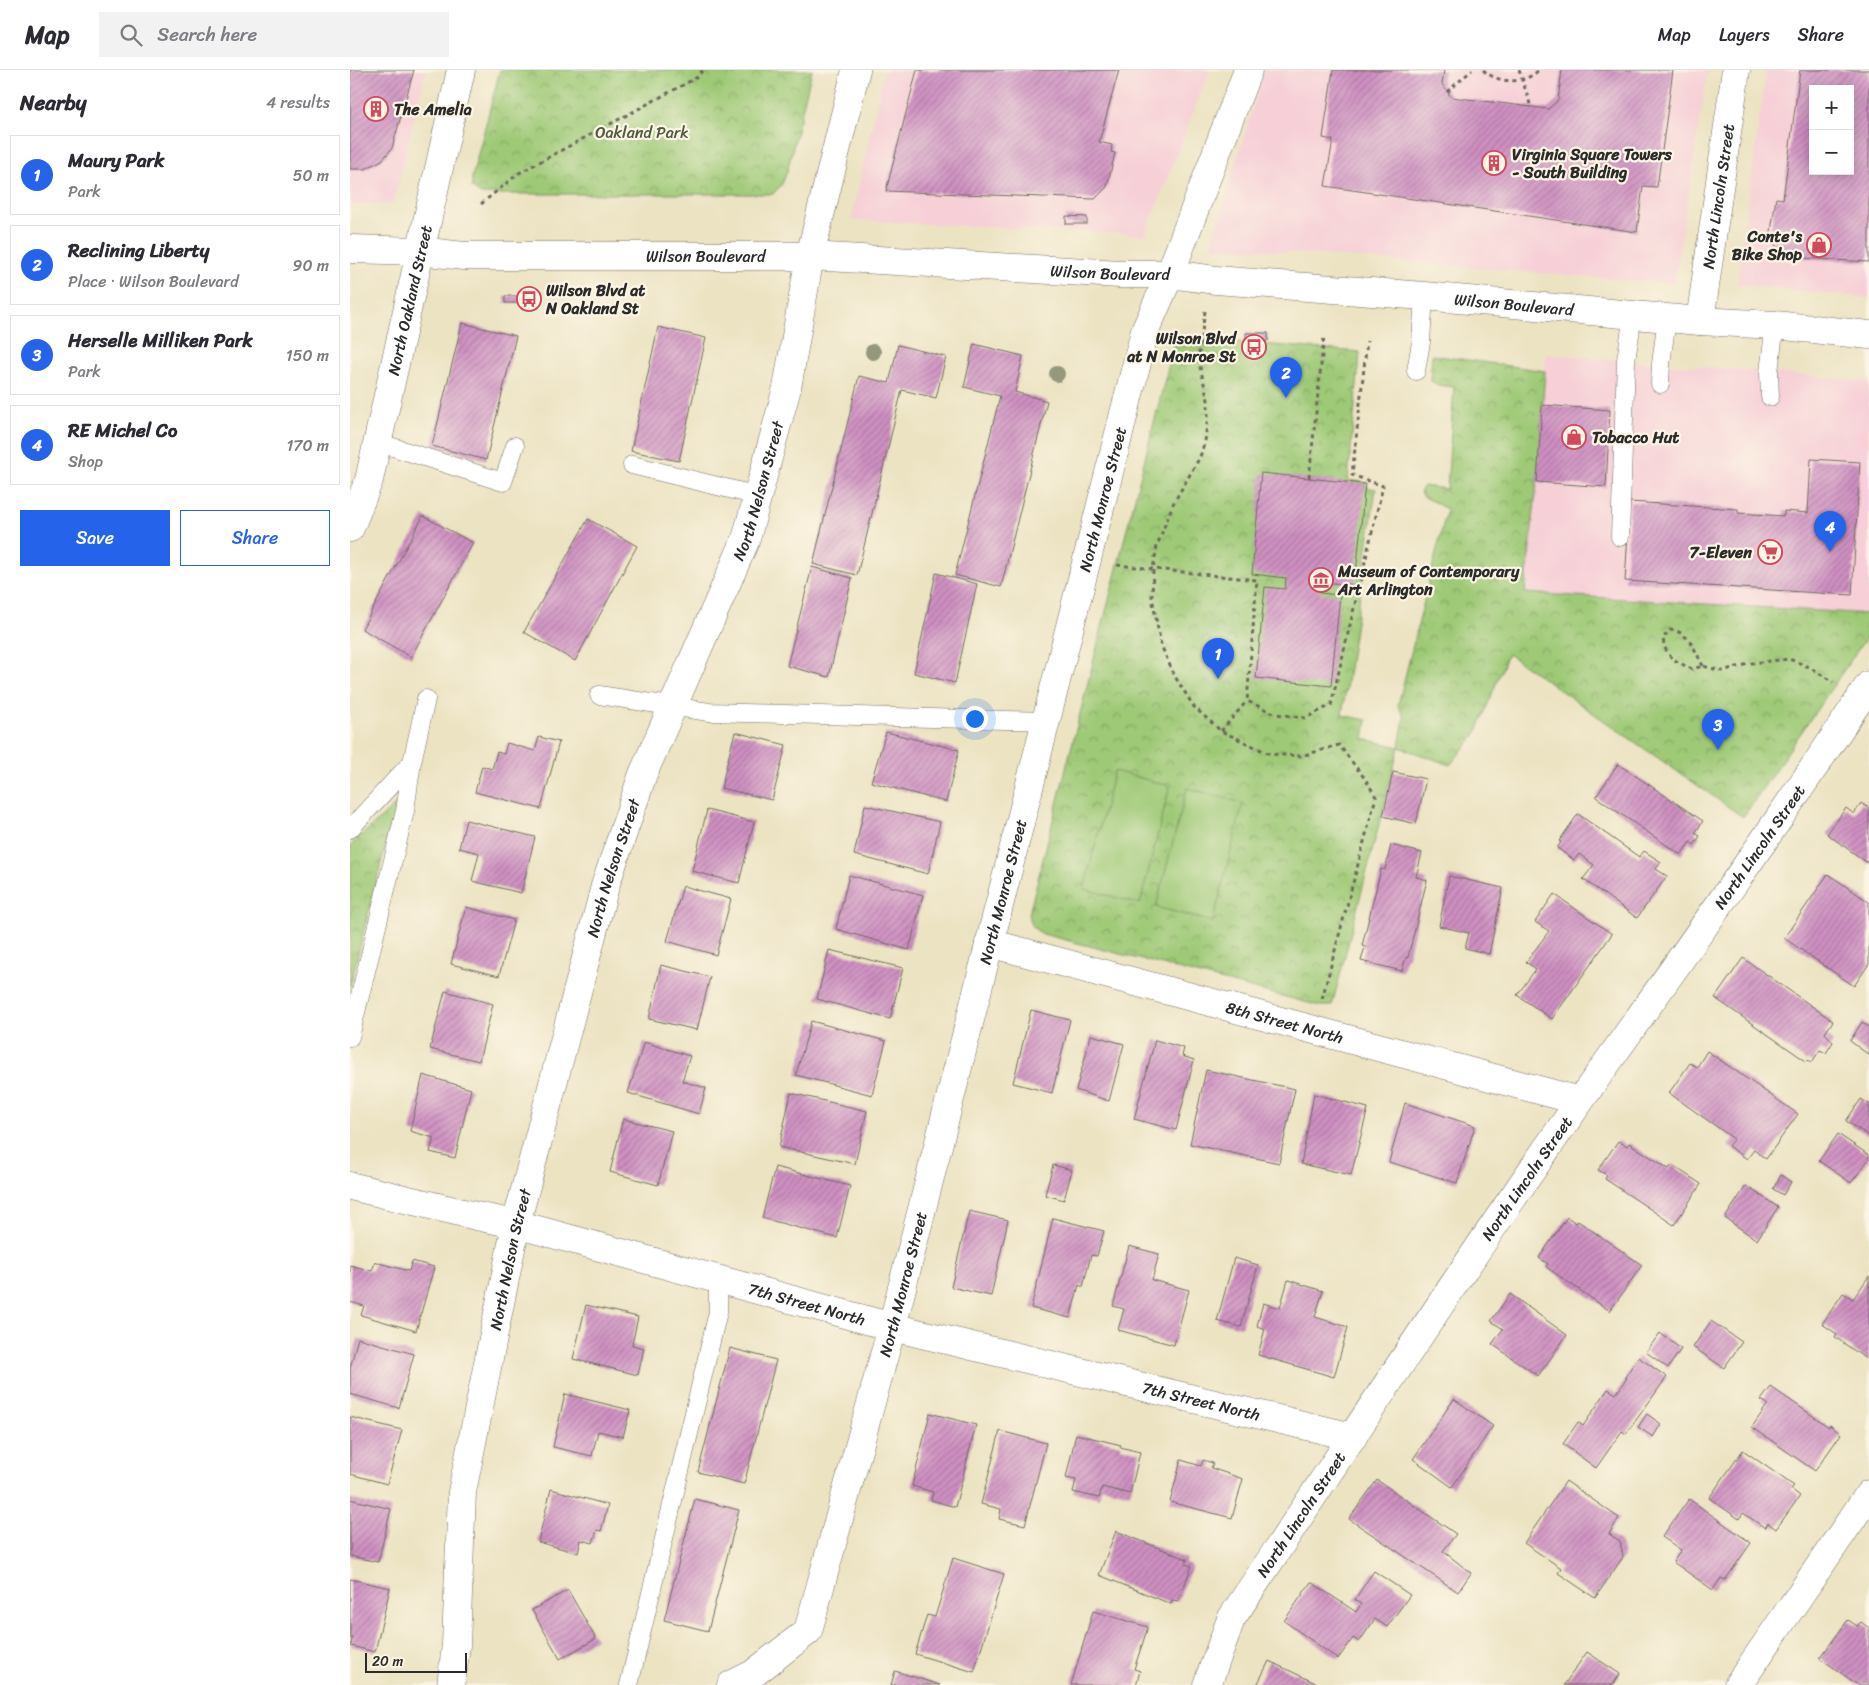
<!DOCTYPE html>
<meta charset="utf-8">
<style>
:root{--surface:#fff;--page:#f2f2f3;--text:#2b2b33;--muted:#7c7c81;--line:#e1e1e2;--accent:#2563eb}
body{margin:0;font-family:Sriracha,sans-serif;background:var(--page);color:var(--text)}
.controls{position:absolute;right:15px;top:15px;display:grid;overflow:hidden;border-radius:0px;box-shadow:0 2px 12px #0003}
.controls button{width:45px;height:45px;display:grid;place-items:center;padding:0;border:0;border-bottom:1px solid var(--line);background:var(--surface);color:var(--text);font:25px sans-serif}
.scale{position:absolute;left:15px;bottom:12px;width:102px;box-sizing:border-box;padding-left:5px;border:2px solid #2b2b2b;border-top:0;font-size:14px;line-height:18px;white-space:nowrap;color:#2b2b2b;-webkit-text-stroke:4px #fcf5e5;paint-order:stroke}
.you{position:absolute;left:624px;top:648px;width:18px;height:18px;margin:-12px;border:4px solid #fff;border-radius:50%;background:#1a73e8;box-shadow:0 0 0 8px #1a73e833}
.badge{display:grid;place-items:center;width:32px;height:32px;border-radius:50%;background:var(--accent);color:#fff;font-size:16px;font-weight:700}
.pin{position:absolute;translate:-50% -41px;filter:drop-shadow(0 1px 2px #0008)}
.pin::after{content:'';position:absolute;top:26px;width:18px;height:15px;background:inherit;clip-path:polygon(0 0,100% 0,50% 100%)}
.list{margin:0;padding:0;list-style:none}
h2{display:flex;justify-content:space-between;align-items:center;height:65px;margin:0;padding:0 20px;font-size:21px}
h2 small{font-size:16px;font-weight:400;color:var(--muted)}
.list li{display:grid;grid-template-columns:32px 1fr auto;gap:15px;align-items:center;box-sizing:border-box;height:80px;margin:0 10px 10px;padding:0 10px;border:1px solid var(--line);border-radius:0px}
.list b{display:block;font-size:19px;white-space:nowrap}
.list p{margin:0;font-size:16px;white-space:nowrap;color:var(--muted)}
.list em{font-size:16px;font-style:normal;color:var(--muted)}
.actions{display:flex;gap:10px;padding:15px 20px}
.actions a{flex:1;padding:11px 0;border:1px solid var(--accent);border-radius:0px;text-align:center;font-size:18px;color:var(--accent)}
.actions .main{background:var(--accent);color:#fff}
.icon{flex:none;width:28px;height:28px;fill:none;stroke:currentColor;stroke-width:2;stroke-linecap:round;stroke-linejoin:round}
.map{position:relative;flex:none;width:1519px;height:1615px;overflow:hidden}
header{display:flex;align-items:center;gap:30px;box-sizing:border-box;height:70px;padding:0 25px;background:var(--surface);border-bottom:1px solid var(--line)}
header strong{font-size:24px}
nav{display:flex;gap:28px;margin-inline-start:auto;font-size:18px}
.search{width:350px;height:45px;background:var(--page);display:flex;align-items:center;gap:12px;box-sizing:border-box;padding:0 18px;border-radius:0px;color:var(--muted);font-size:19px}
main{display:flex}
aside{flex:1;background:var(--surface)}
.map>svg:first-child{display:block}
.built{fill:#f6cfd7;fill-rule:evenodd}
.park{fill:url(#park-crowns);stroke:#647a50}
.pitch{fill:#9ec976;stroke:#647a50}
.building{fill:url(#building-hatch);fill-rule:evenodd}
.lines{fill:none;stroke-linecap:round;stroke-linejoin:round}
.lane-casing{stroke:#6f6b60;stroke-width:19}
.street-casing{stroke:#6f6b60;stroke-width:29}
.secondary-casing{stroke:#6f6b60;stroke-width:29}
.path{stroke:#6f6b60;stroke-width:3;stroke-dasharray:4 4;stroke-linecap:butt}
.lane{stroke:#fff;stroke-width:18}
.street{stroke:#fff;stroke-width:28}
.secondary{stroke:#fff;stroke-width:28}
.tree{fill:#95987c}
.labels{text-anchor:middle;stroke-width:4.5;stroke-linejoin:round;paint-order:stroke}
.poi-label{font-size:16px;font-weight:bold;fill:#2b2b2b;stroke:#fcf5e5;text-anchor:start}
.park-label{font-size:16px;fill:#4e5a42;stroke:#fcf5e5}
.street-label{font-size:16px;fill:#2b2b2b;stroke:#fcf5e5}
</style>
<header>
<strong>Map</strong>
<div class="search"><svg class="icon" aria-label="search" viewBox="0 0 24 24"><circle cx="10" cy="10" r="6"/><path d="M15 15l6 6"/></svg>Search here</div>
<nav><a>Map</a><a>Layers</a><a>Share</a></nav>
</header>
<main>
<aside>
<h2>Nearby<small>4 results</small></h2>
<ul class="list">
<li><span class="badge">1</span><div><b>Maury Park</b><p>Park</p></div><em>50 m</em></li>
<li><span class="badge">2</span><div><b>Reclining Liberty</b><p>Place · Wilson Boulevard</p></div><em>90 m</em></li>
<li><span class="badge">3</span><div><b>Herselle Milliken Park</b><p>Park</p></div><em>150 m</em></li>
<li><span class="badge">4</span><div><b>RE Michel Co</b><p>Shop</p></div><em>170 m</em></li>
</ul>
<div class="actions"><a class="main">Save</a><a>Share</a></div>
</aside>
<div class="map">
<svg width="1519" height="1615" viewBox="0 0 1519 1615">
<defs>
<pattern id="park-crowns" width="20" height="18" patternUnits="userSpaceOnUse" patternTransform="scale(1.25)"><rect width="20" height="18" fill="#9ec976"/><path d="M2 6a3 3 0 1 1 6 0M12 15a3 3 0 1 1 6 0" fill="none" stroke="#81a361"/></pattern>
<pattern id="building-hatch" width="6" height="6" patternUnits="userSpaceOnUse" patternTransform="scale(1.25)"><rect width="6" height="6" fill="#cf90c2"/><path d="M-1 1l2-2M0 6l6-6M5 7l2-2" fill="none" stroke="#a8769e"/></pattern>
</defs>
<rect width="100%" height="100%" fill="#fcf5e5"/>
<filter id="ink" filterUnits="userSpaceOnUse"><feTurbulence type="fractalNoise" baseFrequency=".02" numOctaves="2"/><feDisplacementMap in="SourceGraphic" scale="10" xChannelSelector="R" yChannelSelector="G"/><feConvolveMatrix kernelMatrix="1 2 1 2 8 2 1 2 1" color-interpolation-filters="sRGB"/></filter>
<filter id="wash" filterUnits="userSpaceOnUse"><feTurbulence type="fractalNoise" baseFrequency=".0096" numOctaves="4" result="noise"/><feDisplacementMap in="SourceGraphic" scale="20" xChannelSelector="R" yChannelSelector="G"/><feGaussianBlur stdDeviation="1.12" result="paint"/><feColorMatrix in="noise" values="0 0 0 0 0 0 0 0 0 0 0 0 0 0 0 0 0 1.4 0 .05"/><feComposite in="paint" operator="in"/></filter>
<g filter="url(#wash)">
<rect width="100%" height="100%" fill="#ece3c3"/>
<path class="built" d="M0 0H76L43 134H0Z
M534 0H860L795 165 501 150Z
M914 0H1358L1324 214 861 176Z
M1416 0H1519V228L1387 214ZM1463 19H1500V101H1463Z
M1196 284 1311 294 1419 302 1519 312V544L1174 523 1187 412Z"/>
<path class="park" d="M150 0H462L437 102 432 114 423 124H131L122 118V107Z
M850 269 1010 282 998 410 1016 413V417L1026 419 992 645 1017 650 1014 669 1049 677 1054 647 1048 635 1097 439 1072 426 1070 422 1074 416 1097 419 1104 317 1087 315 1080 310 1082 285 1195 301 1187 412 1175 523 1519 544V562L1516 568 1393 747 1158 584 1126 664 1100 695 1049 677 982 936H970L693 864 682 857 679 844 824 274Z
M46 734 0 916V776Z"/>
<path class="pitch" d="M764 701 820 716 790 834 734 819Z
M837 718 893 733 863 852 806 837Z"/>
<g id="blocks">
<path class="building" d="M0 0H64L42 78 32 90 15 99H0Z
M567 0H769L749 72 762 75 761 82 765 83 757 117 745 129 536 121Z
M983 0H1094L1092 14 1101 27 1198 39 1208 30 1212 0H1323L1307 117 1293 116 1287 162 975 116 983 70 973 68Z
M1450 0H1519V192L1434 187 1420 168 1426 128 1433 129ZM1463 19H1500V101H1463Z
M716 146 737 147V154H716Z
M155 226H176V233H155Z
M112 253 166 266 136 390 82 376Z
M308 257 356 268 329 391 281 381Z
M896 263H918V271L896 270Z
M624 274 673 286 665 322 697 331 651 517 605 505 650 326 614 317Z
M548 275 596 287 586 328 552 320 507 505 463 494 509 306 539 313Z
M1192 335 1260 340 1256 417 1187 412Z
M1461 389 1510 392 1502 525 1275 511 1280 432 1388 439V443L1434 446V441L1458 443Z
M911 403 1015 414 1005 515 971 512 970 523 990 525 981 616 906 608 915 517 935 519 936 508 902 504Z
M73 446 123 473 61 587 12 559Z
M238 449 287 476 225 591 174 562Z
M462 497 502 508 479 607 437 596Z
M586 503 627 514 605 613 564 603Z
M385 662 436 675 422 730 371 718Z
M536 662 609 680 596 732 521 712Z
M189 667 209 672 191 739 125 722 132 696 142 699 147 682 154 684 157 673 185 681Z
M1268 694 1353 751 1345 763 1350 766 1344 775 1340 772 1331 785 1246 727Z
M1043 702 1076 709 1066 754 1033 746Z
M1511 733 1519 738V794L1477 764 1496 738 1504 744Z
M515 735 590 752 578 804 504 785Z
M357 740 404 752 389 813 342 801Z
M1228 744 1289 787 1294 781 1311 792 1306 799 1317 806 1287 848 1233 809 1244 795 1229 784 1224 790 1207 778 1211 772 1209 771Z
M116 750 185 767 171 823 122 811 129 783 109 778Z
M1041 775 1072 783 1066 807 1077 810 1058 887H1056L1052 901 1011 891 1015 877 1012 876 1031 799 1035 800Z
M1478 804 1519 832V894L1504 916 1434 868Z
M499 805 573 825 559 880 486 859Z
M1099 806 1153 818 1139 884 1115 878 1119 863 1089 856Z
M333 816 381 829 366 885 317 871Z
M1204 824 1262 864 1202 949 1167 925 1186 899 1176 892 1199 861 1185 852Z
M116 837 164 850 149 906 101 894Z
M479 880 553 898 540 949 467 929Z
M1393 888 1483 951 1475 963 1483 972 1476 983 1470 980 1462 992 1457 990 1456 991 1365 928Z
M311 895 360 907 347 960 299 949Z
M95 921 143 934 129 991 80 979Z
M681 940 720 950 702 1023 663 1013Z
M461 951 536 971 522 1025 446 1005Z
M1512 952 1519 957V985L1500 971Z
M741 965 774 974 759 1031 726 1020Z
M805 970 834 978 832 986 844 990 826 1060 784 1049Z
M294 972 340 986 332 1011 356 1018 349 1044 278 1023Z
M1357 981 1448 1044 1416 1089 1404 1080 1397 1089 1378 1076 1384 1069 1319 1023 1340 993 1347 997Z
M856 1000 945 1019 929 1093 840 1074Z
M73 1005 121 1019 105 1088 80 1082 84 1068 60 1061Z
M441 1023 517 1041 505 1094 429 1077Z
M964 1024 1018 1038 1001 1105 951 1094Z
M1511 1029 1519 1034V1066L1496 1051Z
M1055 1033 1125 1056 1107 1113 1039 1092Z
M273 1049 322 1061 308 1115 260 1102Z
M1488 1064 1519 1085V1089L1501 1113 1469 1091Z
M1268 1071 1277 1076 1279 1073 1319 1099 1322 1095 1351 1114 1324 1155 1255 1109 1257 1105 1248 1100Z
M703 1095 722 1100 714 1130 695 1125Z
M425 1097 500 1116 487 1168 412 1148Z
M1431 1105 1441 1112 1433 1125 1423 1119Z
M1396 1116 1428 1137 1407 1170 1375 1148Z
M619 1141 658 1150 641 1226 601 1217Z
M1217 1147 1226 1153 1228 1151 1292 1195 1260 1241 1196 1197 1198 1194 1189 1188Z
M703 1148 754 1161 747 1186 741 1185 733 1217 729 1215 720 1248 681 1238Z
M779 1176 809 1184 802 1210 839 1220 824 1275 768 1260 774 1239 763 1236Z
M884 1188 908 1195 891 1257 867 1251Z
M62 1191 84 1197 66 1261 11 1245 14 1236 0 1232V1195L22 1201 25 1192 59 1201Z
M1519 1206V1291L1485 1267 1487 1264 1472 1254 1493 1223 1503 1229Z
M938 1210 973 1221 965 1247 998 1257 984 1307 908 1285 915 1259 907 1256 913 1233 930 1238Z
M1160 1224 1217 1265 1188 1306 1142 1274 1153 1259 1141 1251Z
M236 1235 288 1247 282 1275 294 1278 288 1305 223 1289Z
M1361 1251 1392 1272 1374 1298 1343 1277Z
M1310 1263 1331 1279 1318 1298 1296 1282Z
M8 1268 64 1284 49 1338 0 1324V1298Z
M380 1278 426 1290 394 1414 348 1402Z
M1288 1287 1317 1307 1276 1364 1272 1361 1246 1398 1213 1374 1228 1352 1233 1356 1258 1319 1266 1324 1277 1308 1275 1307Z
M1421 1317 1479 1357 1480 1355 1491 1364 1465 1401 1402 1357 1418 1334 1411 1330Z
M215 1324 280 1340 273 1367 248 1361 242 1386 203 1377Z
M1104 1329 1143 1356 1102 1417 1063 1389Z
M580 1343 626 1355 605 1437 581 1430 583 1422 562 1416Z
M1297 1344 1311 1354 1303 1367 1288 1357Z
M0 1347 52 1360 37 1414 0 1404Z
M650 1361 696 1373 675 1455 649 1449 651 1439 631 1434Z
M726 1364 771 1375 770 1377 790 1382 780 1424 752 1417 749 1428 723 1422 726 1410 716 1408Z
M1393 1380 1444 1416 1441 1419 1450 1426 1426 1459 1418 1453 1415 1458 1393 1443 1389 1449 1359 1428Z
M831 1390 851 1396 853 1390 863 1393 861 1398 893 1409 882 1448 820 1432Z
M1027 1410 1106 1464 1093 1481 1121 1503 1108 1522 999 1449Z
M1216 1411 1269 1448 1259 1464 1270 1471 1273 1487 1245 1528 1208 1503 1211 1498 1174 1473Z
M201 1419 258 1435 251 1461 247 1460 243 1473 231 1470 228 1483 188 1472Z
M0 1429 41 1439 28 1492 0 1486Z
M345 1429 389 1440 358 1561 314 1550Z
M1339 1429 1401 1473 1375 1510 1371 1508 1363 1520 1323 1492 1331 1480 1312 1467Z
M766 1461 837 1489 835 1494 842 1496 828 1531 822 1530 821 1534 749 1505Z
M603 1488 654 1504 624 1602 565 1584 577 1545 585 1547Z
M1024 1501 1060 1525 1037 1557 1025 1549 1009 1572 1003 1568 988 1589 934 1551 961 1512 1006 1542 1011 1534 1004 1530Z
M0 1509 40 1518 25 1582 1 1576 2 1568 0 1567Z
M218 1520 246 1569 210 1589 182 1540Z
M743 1541 798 1557 784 1599 790 1601 786 1615H721Z
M1498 1550 1507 1556 1511 1552 1519 1558V1615H1508L1470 1588Z
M1237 1582 1270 1604 1263 1615H1214Z
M919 1591 970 1615H907Z
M545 1601 590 1615H541Z"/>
</g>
</g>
<g filter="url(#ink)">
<use href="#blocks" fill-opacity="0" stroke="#6f6b60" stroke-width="1"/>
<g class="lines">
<defs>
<path id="lane" d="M1066 301 1071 272 1074 226
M1310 314 1311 294 1317 248
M1420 327 1419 302 1425 255
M27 372 153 412 165 376
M282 395 408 426
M1270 467 1276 290 1283 245
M249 625 359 642 696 651
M0 759 62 692 76 629
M0 967 55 741 62 692
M279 1615 368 1242V1210"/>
<g id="street">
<path id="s1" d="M1350 251 1386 0"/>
<path id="s2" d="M0 458 19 410 111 0"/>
<path id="s3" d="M639 873 1230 1031"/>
<path id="s4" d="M0 1116 126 1146 166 1154 542 1257 1003 1367"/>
<path id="s5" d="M101 1615 106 1575 112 1422 166 1154 255 816 293 704 396 469 437 318 460 186 506 0"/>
<path id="s6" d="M381 1615 403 1604 458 1561 542 1257 795 261 820 204 898 0"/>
<path id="s7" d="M857 1615 881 1549C997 1376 1110 1201 1230 1031 1328 893 1426 756 1519 615"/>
<path d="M1388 1615 1519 1424"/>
</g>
<g id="secondary">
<path id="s8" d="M0 179 69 181 114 186H460L770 204H820L866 210 1074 226 1350 251 1425 255 1519 265"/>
</g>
</defs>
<use href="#lane" class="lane-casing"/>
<use href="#street" class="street-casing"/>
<use href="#secondary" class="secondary-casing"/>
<path class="path" d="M1133 0C1149 14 1173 15 1189 0
M1169 0 1181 37
M1097 22 1122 0
M131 134 169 103 346 8 353 0
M855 241 848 289 858 330V346L855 371 850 387 823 434 816 452 807 476 803 499 802 527 811 575 824 605 844 637 871 661 920 684 951 686 989 675 1016 710 1026 727 972 929
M959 408 974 267
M767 495 907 510 897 631 926 644 956 648 981 635 1033 416 1002 405 1017 271
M1353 596C1345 581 1339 561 1320 560L1313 568C1315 588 1326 591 1342 599L1353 596 1372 601 1402 593 1439 589 1459 597 1483 612
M871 661 897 631"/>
<use href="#lane" class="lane"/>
<use href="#street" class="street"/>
<use href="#secondary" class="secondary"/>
</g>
<g class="tree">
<circle cx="523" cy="282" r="8"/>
<circle cx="707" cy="304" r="8"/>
</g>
</g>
<defs>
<symbol id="building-ring" viewBox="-11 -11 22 22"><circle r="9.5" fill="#fcf5e5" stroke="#d1495b" stroke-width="1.5"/><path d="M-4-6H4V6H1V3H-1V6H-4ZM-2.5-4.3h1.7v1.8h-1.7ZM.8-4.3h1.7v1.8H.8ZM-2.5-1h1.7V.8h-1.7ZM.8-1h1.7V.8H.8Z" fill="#d1495b"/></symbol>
<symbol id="shop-ring" viewBox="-11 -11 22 22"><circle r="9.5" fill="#fcf5e5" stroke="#d1495b" stroke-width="1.5"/><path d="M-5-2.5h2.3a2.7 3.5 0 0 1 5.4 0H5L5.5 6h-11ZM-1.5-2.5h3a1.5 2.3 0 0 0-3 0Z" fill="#d1495b"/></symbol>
<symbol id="bus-ring" viewBox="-11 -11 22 22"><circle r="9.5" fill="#fcf5e5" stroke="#d1495b" stroke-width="1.5"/><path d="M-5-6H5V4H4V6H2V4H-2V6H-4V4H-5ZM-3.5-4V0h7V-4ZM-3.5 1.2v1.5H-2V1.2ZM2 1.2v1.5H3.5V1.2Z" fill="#d1495b"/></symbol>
<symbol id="supermarket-ring" viewBox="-11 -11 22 22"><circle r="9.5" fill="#fcf5e5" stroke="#d1495b" stroke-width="1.5"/><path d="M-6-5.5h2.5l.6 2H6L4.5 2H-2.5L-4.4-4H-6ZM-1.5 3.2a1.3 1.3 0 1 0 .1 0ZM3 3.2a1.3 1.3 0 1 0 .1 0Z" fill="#d1495b"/></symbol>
<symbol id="museum-ring" viewBox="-11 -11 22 22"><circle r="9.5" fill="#fcf5e5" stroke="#d1495b" stroke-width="1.5"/><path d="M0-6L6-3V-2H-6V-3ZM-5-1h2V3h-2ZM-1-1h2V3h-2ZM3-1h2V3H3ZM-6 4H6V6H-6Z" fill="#d1495b"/></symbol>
</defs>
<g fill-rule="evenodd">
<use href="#building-ring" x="12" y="25" width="28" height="28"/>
<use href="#building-ring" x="1130" y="79" width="28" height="28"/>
<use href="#shop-ring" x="1455" y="161" width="28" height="28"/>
<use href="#bus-ring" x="165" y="215" width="28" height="28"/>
<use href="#bus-ring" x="890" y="263" width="28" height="28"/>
<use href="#shop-ring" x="1210" y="353" width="28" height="28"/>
<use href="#supermarket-ring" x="1406" y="468" width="28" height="28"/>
<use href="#museum-ring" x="957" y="496" width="28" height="28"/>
</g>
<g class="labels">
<g class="poi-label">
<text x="44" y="45">The Amelia</text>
<text x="1162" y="90">Virginia Square Towers<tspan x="1162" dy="18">- South Building</tspan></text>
<text x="1452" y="172" text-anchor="end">Conte's<tspan x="1452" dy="18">Bike Shop</tspan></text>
<text x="196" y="226">Wilson Blvd at<tspan x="196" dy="18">N Oakland St</tspan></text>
<text x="886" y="274" text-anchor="end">Wilson Blvd<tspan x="886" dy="18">at N Monroe St</tspan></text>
<text x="1242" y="373">Tobacco Hut</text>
<text x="1402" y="488" text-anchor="end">7-Eleven</text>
<text x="988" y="507">Museum of Contemporary<tspan x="988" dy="18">Art Arlington</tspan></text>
</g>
<g class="park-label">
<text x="292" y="68">Oakland Park</text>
</g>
<g class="street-label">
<text dy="6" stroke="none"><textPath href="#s1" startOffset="126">North Lincoln Street</textPath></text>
<text dy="6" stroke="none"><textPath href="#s8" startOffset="356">Wilson Boulevard</textPath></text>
<text dy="6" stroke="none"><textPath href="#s8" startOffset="761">Wilson Boulevard</textPath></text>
<text dy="6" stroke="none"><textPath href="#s2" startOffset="236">North Oakland Street</textPath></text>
<text dy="6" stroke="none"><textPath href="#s8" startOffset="1166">Wilson Boulevard</textPath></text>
<text dy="6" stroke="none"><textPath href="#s5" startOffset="1241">North Nelson Street</textPath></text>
<text dy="6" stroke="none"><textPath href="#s6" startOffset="1264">North Monroe Street</textPath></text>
<text dy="6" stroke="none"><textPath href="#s7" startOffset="1006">North Lincoln Street</textPath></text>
<text dy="6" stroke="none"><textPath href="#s5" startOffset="836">North Nelson Street</textPath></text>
<text dy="6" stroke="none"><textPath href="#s6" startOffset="859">North Monroe Street</textPath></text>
<text dy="6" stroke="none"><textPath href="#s3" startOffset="306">8th Street North</textPath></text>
<text dy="6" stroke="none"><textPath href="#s7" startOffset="601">North Lincoln Street</textPath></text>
<text dy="6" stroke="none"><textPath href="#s5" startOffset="431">North Nelson Street</textPath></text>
<text dy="6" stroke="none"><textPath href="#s6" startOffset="454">North Monroe Street</textPath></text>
<text dy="6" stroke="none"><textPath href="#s4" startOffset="472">7th Street North</textPath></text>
<text dy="6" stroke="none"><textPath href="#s4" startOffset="878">7th Street North</textPath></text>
<text dy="6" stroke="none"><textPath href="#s7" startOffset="196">North Lincoln Street</textPath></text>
</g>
</g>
</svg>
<div class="controls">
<button>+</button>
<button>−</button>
</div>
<div class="scale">20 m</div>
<div class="you"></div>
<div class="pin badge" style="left:868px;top:609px">1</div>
<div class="pin badge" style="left:936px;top:328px">2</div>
<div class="pin badge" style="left:1368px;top:680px">3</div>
<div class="pin badge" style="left:1480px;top:482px">4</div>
</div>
</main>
